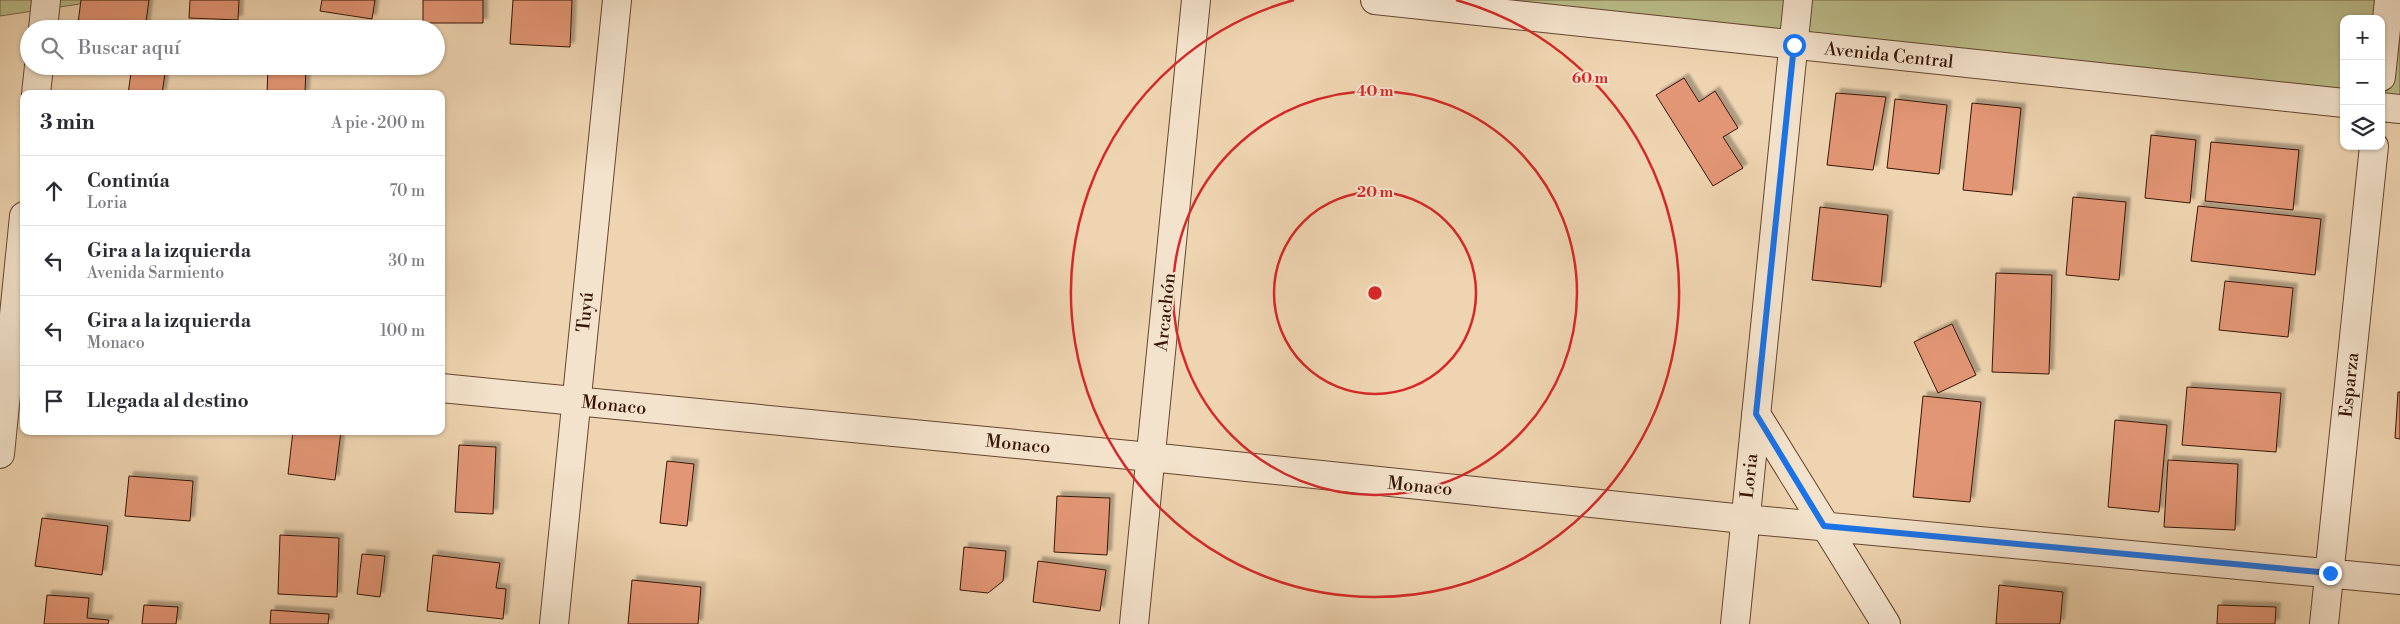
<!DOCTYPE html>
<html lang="es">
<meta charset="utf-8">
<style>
:root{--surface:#fff;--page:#f7f7f7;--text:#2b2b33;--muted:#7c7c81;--line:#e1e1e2}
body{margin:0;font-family:"Libre Bodoni",serif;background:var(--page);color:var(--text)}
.controls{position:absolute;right:15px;top:15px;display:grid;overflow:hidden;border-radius:10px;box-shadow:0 1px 4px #0004}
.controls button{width:45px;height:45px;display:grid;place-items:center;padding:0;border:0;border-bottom:1px solid var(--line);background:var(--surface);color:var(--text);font:25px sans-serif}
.stop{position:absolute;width:15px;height:15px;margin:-11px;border:4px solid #1a73e8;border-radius:50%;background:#fff}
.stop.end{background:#1a73e8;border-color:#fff;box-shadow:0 1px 5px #0008}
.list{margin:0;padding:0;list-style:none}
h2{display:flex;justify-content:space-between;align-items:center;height:65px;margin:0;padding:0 20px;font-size:21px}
h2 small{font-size:16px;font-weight:400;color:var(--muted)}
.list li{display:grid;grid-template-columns:32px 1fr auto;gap:15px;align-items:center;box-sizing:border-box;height:70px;padding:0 20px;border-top:1px solid var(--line)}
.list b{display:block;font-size:19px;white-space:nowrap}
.list p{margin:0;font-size:16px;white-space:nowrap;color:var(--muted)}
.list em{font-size:16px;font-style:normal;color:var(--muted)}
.icon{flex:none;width:28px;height:28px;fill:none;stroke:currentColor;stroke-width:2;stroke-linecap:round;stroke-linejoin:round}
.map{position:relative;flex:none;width:2400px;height:624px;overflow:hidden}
.search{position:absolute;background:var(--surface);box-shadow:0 1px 4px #0004;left:20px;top:20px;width:425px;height:55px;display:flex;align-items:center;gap:12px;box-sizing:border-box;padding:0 18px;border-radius:28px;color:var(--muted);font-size:19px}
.panel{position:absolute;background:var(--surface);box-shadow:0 1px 4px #0004;left:20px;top:90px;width:425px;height:345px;border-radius:10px}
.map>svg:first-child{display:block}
.green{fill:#bbbc8a;stroke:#786847}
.building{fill:#e39674;stroke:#361504;filter:url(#shadow)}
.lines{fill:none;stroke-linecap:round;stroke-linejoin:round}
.minor-casing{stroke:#64452f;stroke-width:30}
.minor{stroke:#f4e3cc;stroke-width:28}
.route{stroke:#1a73e8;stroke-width:6}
.ring{fill:none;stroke:#d62828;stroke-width:2.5}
.labels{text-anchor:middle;stroke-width:4;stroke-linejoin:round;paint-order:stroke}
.street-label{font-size:18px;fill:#361504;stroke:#f4e3cc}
.centre{fill:#d62828;stroke:#f4e3cc;stroke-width:2.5}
.ring-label{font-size:15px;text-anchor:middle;font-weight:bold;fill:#d62828;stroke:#f4e3cc;stroke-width:4;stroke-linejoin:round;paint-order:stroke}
</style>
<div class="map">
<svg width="2400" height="624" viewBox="0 0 2400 624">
<defs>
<filter id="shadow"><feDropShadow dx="4.5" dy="-4.5" stdDeviation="1" flood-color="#0004"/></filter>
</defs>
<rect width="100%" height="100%" fill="#eed4b0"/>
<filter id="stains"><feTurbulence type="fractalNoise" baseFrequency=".004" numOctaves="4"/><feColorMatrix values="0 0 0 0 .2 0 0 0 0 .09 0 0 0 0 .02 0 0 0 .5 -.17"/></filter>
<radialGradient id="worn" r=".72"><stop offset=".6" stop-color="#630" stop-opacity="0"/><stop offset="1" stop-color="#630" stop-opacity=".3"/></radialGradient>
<path class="green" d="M0 0H106L0 16Z
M1375 0H2400V108L2381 106V19H2344V103Z"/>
<path class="building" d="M81 0H149L145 29H119L78 23Z
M190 0H239L238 20 189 18Z
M322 0H375L372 19 320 11Z
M423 0H483V23H423Z
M513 0H572L570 47 510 44Z
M132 66H166L162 94H128Z
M268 66H306L305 94H267Z
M1684 78 1699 102 1715 91 1738 128 1723 137 1743 168 1713 186 1656 95Z
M1836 93 1886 97 1873 170 1827 165Z
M1895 99 1947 105 1939 174 1887 168Z
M1972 103 2021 108 2012 195 1963 190Z
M2151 135 2196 140 2190 203 2145 198Z
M2211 142 2299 150 2293 210 2205 201Z
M2073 197 2126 202 2119 280 2066 275Z
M2198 206 2321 219 2315 275 2191 261Z
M1820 207 1888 215 1881 287 1812 280Z
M1996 273 2052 275 2049 374 1992 372Z
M2225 281 2293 288 2288 337 2219 330Z
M1952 324 1976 375 1938 393 1914 342Z
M2187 387 2281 393 2276 452 2182 445Z
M2398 392H2400V439L2395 438Z
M1923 396 1981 402 1970 502 1913 497Z
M2115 420 2167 425 2159 512 2108 507Z
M293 431H341L335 480 288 474Z
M459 445 496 447 493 514 455 512Z
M2168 460 2238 464 2235 530 2164 527Z
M667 461 694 464 687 526 660 523Z
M129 476 193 481 190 521 125 516Z
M1057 496 1110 498 1107 555 1054 552Z
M42 518 108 526 102 575 35 566Z
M280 535 339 538 337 597 278 594Z
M964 547 1006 551 1003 581 988 593 960 590Z
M362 554 385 556 380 597 357 594Z
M433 555 500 563 496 588 506 589 503 619 427 611Z
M1038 561 1106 570 1100 611 1033 602Z
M632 580 701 587 698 624H628Z
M1999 585 2063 592 2060 624H1996Z
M47 595 89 598 87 618 109 620 108 624H44Z
M144 605 178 607 176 624H142Z
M2218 605 2276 607 2275 624H2217Z
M271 610 329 614 328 624H270Z"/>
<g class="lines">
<defs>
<path id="minor" d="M1375 0 2344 103
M43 29 46 0
M2381 77 2389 0
M36 94 39 66
M2381 107 2400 109
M441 388 1150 457 1744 519 2400 580
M1756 414 1886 624
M0 454 24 216
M554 624 617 0
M1134 624 1196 0
M1735 624 1798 0
M2324 624 2374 146"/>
</defs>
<use href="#minor" class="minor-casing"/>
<use href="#minor" class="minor"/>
</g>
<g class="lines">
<path class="route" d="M1794 45 1756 414 1824 526 2330 573"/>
</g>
<g class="ring">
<circle cx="1375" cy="293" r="101"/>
<circle cx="1375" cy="293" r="202"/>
<path d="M1456 0A304 304 0 1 1 1294 0"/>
</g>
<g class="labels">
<g class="street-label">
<text transform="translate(1889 55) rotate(6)" y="6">Avenida Central</text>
<text transform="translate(585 312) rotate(-84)" y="6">Tuyú</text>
<text transform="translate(1165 312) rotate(-84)" y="6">Arcachón</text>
<text transform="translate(2349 385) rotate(-84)" y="6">Esparza</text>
<text transform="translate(614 405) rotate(6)" y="6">Monaco</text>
<text transform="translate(1018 444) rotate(6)" y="6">Monaco</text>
<text transform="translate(1749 476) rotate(-84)" y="6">Loria</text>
<text transform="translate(1420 486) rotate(6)" y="6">Monaco</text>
</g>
</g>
<circle cx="1375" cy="293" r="8" class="centre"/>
<g class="ring-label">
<text x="1590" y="83">60 m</text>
<text x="1375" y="96">40 m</text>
<text x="1375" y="197">20 m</text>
</g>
<rect width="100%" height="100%" filter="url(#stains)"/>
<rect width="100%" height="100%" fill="url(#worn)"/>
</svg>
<div class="controls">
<button>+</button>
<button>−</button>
<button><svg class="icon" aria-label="layers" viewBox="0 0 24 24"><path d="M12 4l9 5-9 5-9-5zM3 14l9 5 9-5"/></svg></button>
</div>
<div class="stop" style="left:1794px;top:45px"></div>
<div class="stop end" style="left:2330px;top:573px"></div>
<div class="search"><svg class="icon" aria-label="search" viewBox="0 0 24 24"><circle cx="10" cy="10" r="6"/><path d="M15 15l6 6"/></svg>Buscar aquí</div>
<section class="panel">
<h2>3 min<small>A pie · 200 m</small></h2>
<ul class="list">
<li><svg class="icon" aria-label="ahead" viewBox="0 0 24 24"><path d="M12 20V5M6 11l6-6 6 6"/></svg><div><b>Continúa</b><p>Loria</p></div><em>70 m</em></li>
<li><svg class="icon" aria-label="left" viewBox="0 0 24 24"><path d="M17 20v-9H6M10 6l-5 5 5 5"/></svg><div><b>Gira a la izquierda</b><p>Avenida Sarmiento</p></div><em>30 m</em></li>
<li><svg class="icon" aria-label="left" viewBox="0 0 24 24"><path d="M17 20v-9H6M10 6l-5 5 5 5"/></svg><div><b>Gira a la izquierda</b><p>Monaco</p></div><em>100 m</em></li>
<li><svg class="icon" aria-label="arrive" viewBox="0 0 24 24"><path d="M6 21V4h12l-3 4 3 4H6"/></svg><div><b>Llegada al destino</b></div></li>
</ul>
</section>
</div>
